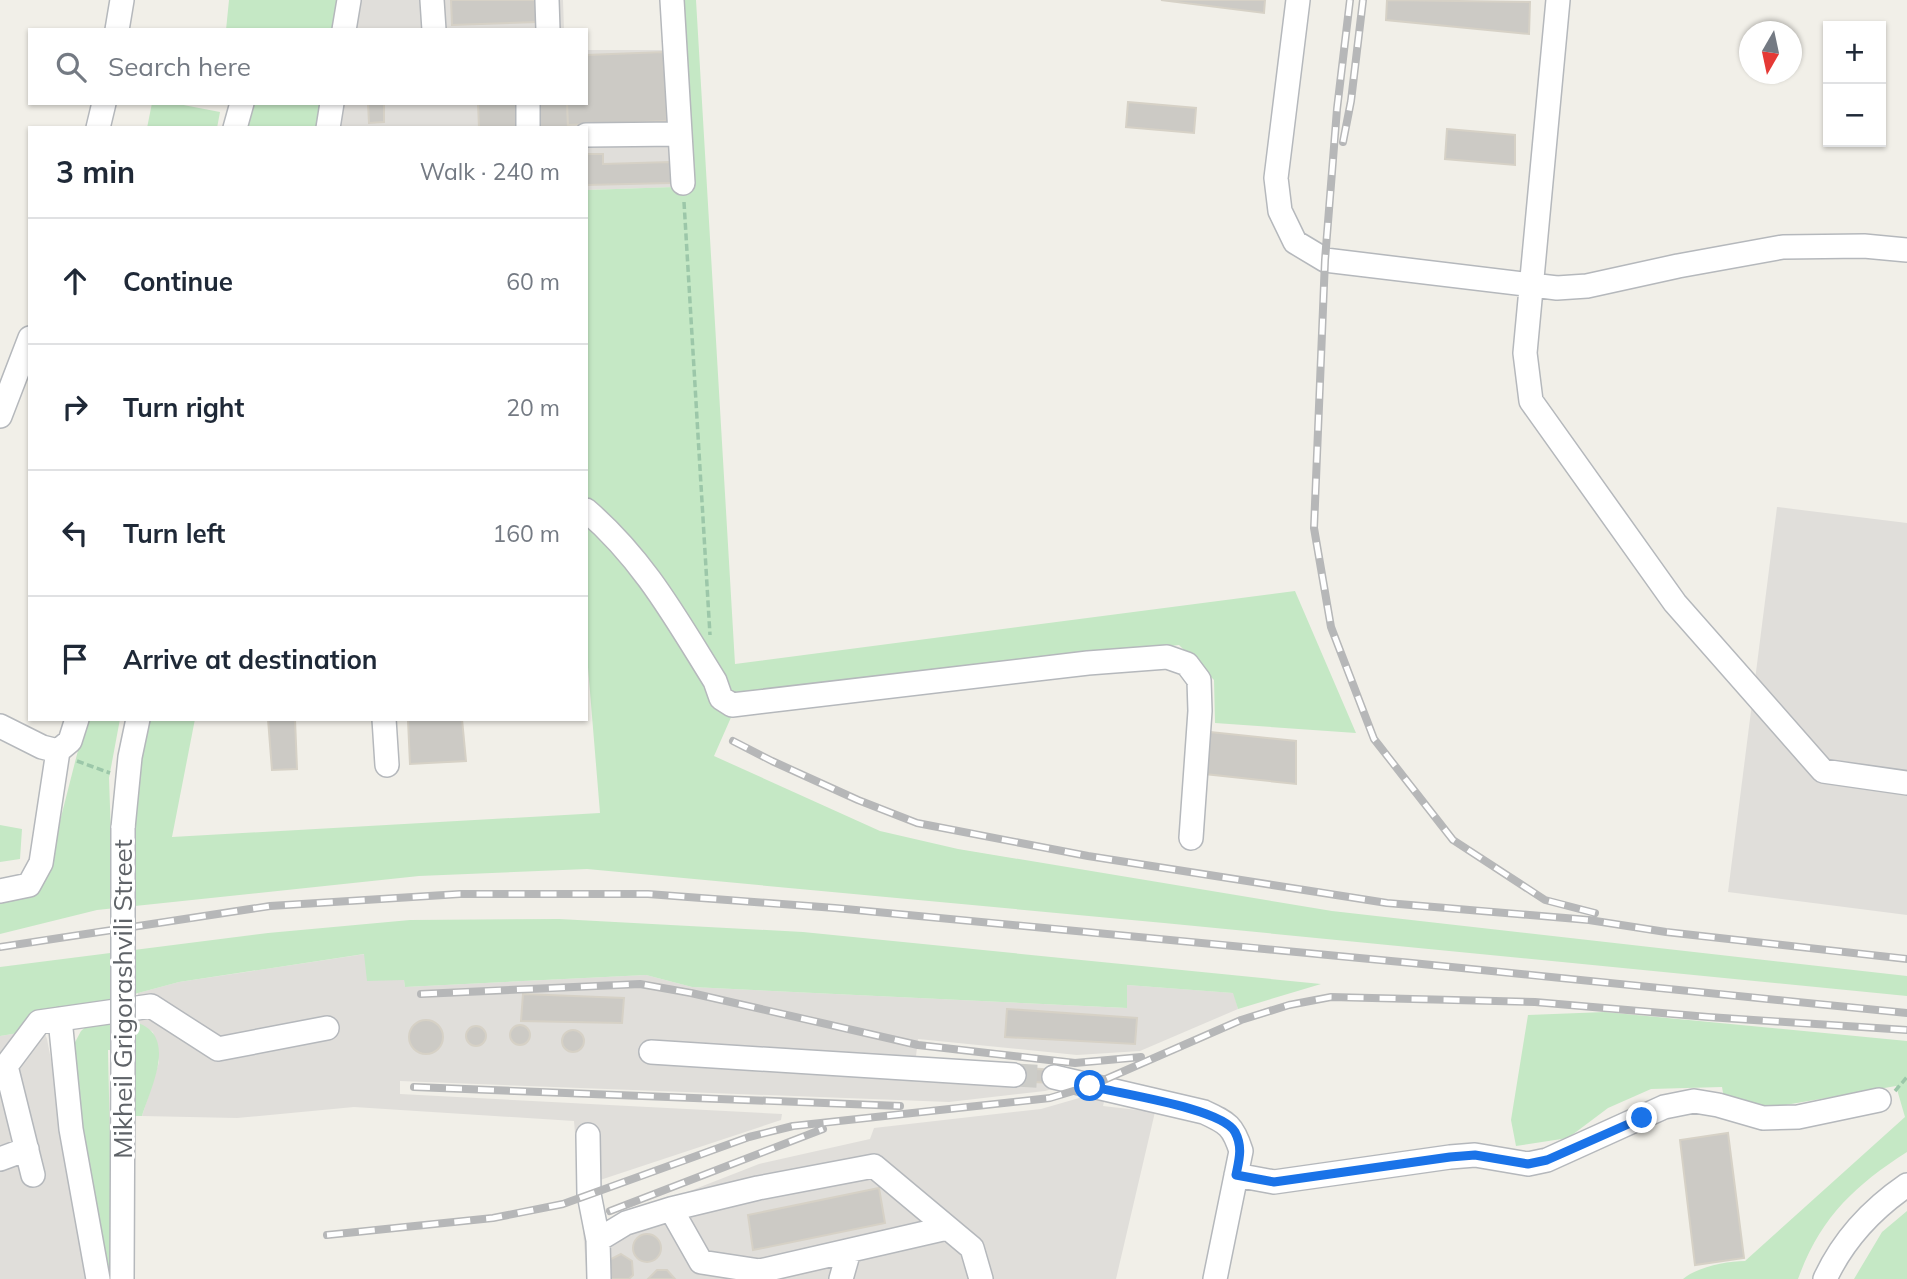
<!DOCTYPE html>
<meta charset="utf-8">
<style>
:root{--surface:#fff;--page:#f6f6f7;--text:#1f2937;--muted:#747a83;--line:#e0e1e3}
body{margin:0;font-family:Mulish,sans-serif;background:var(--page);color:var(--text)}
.controls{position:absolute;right:21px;top:21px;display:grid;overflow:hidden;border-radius:0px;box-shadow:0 2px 5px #0004}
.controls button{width:63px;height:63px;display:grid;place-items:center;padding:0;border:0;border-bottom:2px solid var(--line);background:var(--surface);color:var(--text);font:35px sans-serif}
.compass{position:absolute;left:1739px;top:21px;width:63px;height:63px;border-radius:50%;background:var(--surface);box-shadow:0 2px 5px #0004;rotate:189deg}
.stop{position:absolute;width:21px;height:21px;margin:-16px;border:5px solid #1a73e8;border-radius:50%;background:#fff}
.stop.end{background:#1a73e8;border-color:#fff;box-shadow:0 2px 7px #0008}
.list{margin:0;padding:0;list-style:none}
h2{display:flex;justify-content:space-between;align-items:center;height:91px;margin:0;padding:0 28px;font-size:30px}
h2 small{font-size:23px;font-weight:400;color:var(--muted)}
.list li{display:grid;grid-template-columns:46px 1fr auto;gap:21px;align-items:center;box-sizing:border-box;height:126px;padding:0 28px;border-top:2px solid var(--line)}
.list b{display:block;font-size:26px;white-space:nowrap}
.list em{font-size:23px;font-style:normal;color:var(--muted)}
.icon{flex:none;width:38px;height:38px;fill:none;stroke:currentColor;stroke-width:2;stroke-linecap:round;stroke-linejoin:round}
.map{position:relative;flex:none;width:1907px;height:1279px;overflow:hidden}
.search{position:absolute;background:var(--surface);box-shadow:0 2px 5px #0004;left:28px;top:28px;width:560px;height:77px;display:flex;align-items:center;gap:18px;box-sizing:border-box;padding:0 24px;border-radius:0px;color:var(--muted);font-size:26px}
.panel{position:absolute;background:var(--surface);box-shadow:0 2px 5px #0004;left:28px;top:126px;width:560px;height:595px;border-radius:0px}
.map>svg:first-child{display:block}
.industrial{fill:#e0deda}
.green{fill:#c5e8c5}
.building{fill:#cccac5;stroke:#d6d1c6;stroke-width:2}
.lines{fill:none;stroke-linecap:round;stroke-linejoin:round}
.minor-tunnel{stroke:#ccccc8;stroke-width:23;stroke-dasharray:23 11;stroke-linecap:butt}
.minor-casing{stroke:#b5b8bc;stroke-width:26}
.path{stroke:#9cc7a9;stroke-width:3.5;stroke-dasharray:7 3.5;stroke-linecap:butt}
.minor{stroke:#fff;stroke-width:23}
.rail-casing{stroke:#b6b7b8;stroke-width:8}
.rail{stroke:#fff;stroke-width:5;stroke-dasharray:16;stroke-linecap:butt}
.minor-bridge-casing{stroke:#b5b8bc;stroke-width:26;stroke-linecap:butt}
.minor-bridge{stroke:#fff;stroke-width:23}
.route{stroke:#1a73e8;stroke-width:9}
.labels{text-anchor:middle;stroke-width:6;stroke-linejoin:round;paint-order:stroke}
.street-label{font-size:26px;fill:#5f6368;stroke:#fff}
</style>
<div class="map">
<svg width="1907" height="1279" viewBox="0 0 1907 1279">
<rect width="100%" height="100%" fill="#f1efe8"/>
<path class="industrial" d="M359 0H563L564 30H354Z
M586 50H668L676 187 586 190V128H339L343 103H586Z
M1777 507 1907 523V915L1728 892Z
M365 954 404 980 405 987 646 975 692 987 1126 1008 1127 985 1234 993 1238 1009 1140 1051 1077 1055 918 1039 916 1056 1093 1073 1079 1082 1045 1091 949 1102 400 1081V1094L782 1114 781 1120 594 1182 603 1225 759 1164 870 1139 874 1128 1041 1109 1107 1090 1103 1106 1155 1112 1116 1279H587L574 1121 354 1107 237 1118 142 1116 159 1062 153 1032 137 1022 138 993 179 982Z
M43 1029 47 1039 93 1279H0V1036Z"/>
<path class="green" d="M229 0H338L333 30H226Z
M680 0H696L735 664 1295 591 1356 733 1215 723 1214 680 1179 645 740 697 714 756 880 831 958 849 1332 911 1907 976V996L1164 923 587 869 419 876 97 910 0 934V899L47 872 86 719H120L109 778 111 837 132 835 143 719H195L172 837 600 813 586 643V190L675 187Z
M152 103H173L220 112 217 128 185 126 184 128H147Z
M238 103H321L317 128H231Z
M0 825 22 829 20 859 0 862Z
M559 919 803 932 1321 984 1238 1009 1233 993 1127 985V1008L692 987 646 975 405 987 404 980 367 981 364 954 179 982 101 1003 43 1029 0 1036V967L268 933 410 920Z
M1605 1012 1907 1041V1152C1854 1186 1820 1218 1798 1279H1683C1697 1267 1727 1261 1745 1261L1905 1117 1896 1086 1762 1109 1725 1104 1722 1087 1651 1089 1608 1108 1568 1138 1516 1146 1511 1120 1528 1015Z
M105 1022C115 1022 129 1019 138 1023 178 1037 150 1089 142 1116H135L134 1051 108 1050 113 1279H103L76 1119 73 1046 81 1031 89 1024Z
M1907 1211V1279H1854L1882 1232Z"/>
<path class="building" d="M451 0H536L538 22 452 25Z
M1161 0H1265L1264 13Z
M1387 0 1530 2 1529 34 1386 20Z
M664 52 667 121 568 125 567 103H586V55Z
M1128 102 1196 108 1194 133 1126 127Z
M368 103H384V122L369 123Z
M478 103H517L518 128H479Z
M534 103H567L568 128H535Z
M1447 129 1515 135V165L1445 159Z
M586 154H603V164L670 162 671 183 586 185Z
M268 719H295L297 769 272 770Z
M462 719 466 761 410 764 408 720Z
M1210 732 1296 741V784L1205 774Z
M523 994 624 998 622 1023 521 1021Z
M1007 1009 1137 1018 1135 1044 1005 1037Z
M409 1037a17 17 0 1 1 34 0a17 17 0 1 1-34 0Z
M510 1035a10 10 0 1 1 20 0a10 10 0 1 1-20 0Z
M466 1036a10 10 0 1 1 20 0a10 10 0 1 1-20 0Z
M562 1041a11 11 0 1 1 22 0a11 11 0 1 1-22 0Z
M1014 1068 1054 1070V1083L1013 1081Z
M1728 1133 1744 1258 1695 1265 1680 1140Z
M879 1188 885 1223 753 1250 748 1215Z
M633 1248a14 14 0 1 1 28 0a14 14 0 1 1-28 0Z
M621 1254 632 1261 633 1275 629 1279H612L609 1277V1260Z
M657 1270H667L675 1279H648Z"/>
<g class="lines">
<path class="minor-tunnel" d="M1014 1075 1054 1077"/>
<defs>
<path id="minor" d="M432 0 434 30
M547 0 548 30
M672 0 683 183
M1298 0 1276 178 1280 211 1295 242 1325 260 1557 288 1587 286 1678 266 1783 247 1864 246 1907 250
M1558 0 1525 353 1531 401 1675 603 1823 771 1907 783
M117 30 122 0
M344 30 349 0
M528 103V128
M98 128 104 103
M235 128 242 103
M328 128 332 103
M586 135 680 134
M0 416 30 338
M586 510C644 560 675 617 715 681L721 698 732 705 1088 663 1167 657 1187 664 1199 680 1200 711 1191 838
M384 719 387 765
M0 726 42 747 58 751 70 741 77 719
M123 828 130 757 138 719
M0 891 29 885 41 863 58 751
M60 1019 71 1129 98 1279
M651 1052 1014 1075
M1054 1077 1204 1112C1228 1123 1233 1126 1241 1151L1215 1279
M588 1135 589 1194 598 1240 599 1279
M0 1159 27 1149
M33 1175 6 1066 39 1022 151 1006 218 1049 327 1028
M1236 1175 1274 1182 1450 1157 1475 1155 1528 1164 1547 1160 1664 1107 1694 1101 1718 1105 1763 1118 1798 1117 1879 1100
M671 1209 701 1262 760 1271 947 1228
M598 1240 626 1223 671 1209 758 1188 874 1166 972 1248 981 1279
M122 1279 123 1055
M841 1279 849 1251
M1825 1279C1843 1240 1872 1209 1907 1185"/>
</defs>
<use href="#minor" class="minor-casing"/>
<path class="path" d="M684 202 710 635
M77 761 110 773
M1895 1091 1907 1077"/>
<use href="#minor" class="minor"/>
<defs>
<path id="rail" d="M1350 0 1337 109 1325 260 1314 528 1331 627 1374 739 1453 840 1545 900 1595 913
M1343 142 1351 101 1363 0
M733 741 772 761 858 800 917 823 1088 856 1387 903 1589 920 1666 932 1907 959
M0 947 270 906 460 894H648L835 908 1412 963 1907 1013
M421 994 640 984 691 993 918 1045 1075 1063 1141 1057
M414 1087 900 1106
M610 1211 823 1129
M327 1235 493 1218 563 1204 749 1137 793 1126 1050 1098 1090 1086 1241 1020 1289 1005 1331 997 1535 1002 1708 1017 1907 1030"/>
</defs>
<use href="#rail" class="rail-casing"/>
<use href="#rail" class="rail"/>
<defs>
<path id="minor-bridge" d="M123 828V1055"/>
</defs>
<use href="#minor-bridge" class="minor-bridge-casing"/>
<use href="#minor-bridge" class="minor-bridge"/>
</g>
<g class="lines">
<path class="route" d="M1090 1086C1120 1094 1222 1108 1235 1132 1243 1147 1239 1160 1236 1175L1274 1182 1450 1157 1475 1155 1528 1164 1547 1160 1642 1118"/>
</g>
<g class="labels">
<g class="street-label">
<text transform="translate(123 999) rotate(-90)" y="9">Mikheil Grigorashvili Street</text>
</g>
</g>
</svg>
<div class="controls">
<button>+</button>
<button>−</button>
</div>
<svg class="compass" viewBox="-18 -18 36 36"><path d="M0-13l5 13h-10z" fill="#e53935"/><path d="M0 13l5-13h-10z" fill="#747a83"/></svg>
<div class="stop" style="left:1090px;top:1086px"></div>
<div class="stop end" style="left:1642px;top:1118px"></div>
<div class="search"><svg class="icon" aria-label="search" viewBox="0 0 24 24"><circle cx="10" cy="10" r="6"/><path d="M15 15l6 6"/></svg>Search here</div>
<section class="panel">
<h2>3 min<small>Walk · 240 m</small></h2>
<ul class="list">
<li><svg class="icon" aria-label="ahead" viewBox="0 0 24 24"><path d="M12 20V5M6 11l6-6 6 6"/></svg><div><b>Continue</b></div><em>60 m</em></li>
<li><svg class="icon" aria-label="right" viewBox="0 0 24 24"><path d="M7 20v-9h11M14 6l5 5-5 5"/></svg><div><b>Turn right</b></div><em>20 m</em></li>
<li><svg class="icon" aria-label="left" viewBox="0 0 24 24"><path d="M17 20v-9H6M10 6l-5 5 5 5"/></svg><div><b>Turn left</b></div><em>160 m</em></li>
<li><svg class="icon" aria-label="arrive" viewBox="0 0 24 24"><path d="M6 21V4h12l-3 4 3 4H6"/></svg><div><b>Arrive at destination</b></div></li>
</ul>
</section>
</div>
